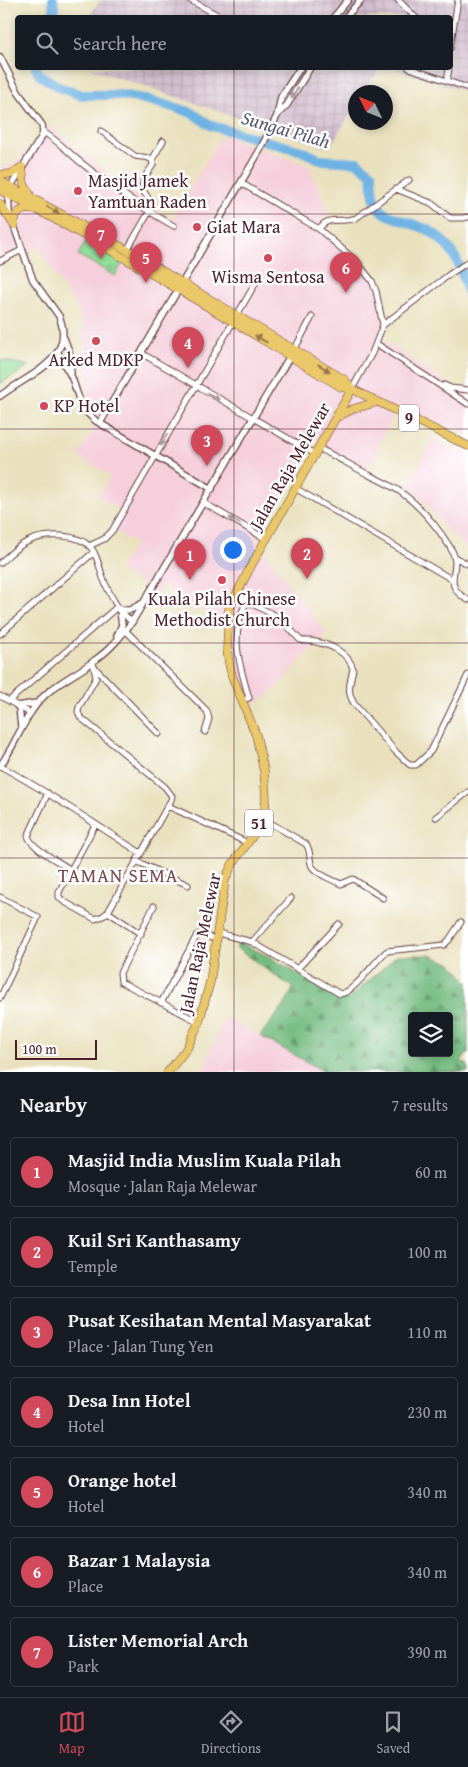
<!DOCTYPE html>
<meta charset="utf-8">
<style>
:root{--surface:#171b24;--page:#242831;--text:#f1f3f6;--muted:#9ea1a6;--line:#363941;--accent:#d1495b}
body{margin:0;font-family:"Gentium Book Plus",serif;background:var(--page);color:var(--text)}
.controls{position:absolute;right:15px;bottom:15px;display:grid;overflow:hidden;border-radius:5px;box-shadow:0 2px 8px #0003}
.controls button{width:45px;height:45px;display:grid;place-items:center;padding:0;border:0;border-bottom:1px solid var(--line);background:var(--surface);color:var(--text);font:25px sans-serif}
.compass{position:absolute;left:348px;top:85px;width:45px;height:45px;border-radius:50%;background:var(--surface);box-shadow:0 2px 8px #0003;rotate:313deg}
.scale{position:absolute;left:15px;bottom:12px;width:82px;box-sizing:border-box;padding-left:5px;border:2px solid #4a1f2b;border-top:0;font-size:14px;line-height:18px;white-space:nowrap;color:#4a1f2b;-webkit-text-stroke:4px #fff;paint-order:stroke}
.you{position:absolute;left:232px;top:549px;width:18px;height:18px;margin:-12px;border:4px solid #fff;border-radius:50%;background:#1a73e8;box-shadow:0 0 0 8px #1a73e833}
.badge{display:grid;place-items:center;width:32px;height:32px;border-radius:50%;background:var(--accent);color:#fff;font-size:16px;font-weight:700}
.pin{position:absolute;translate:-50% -41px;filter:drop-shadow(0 1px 2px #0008)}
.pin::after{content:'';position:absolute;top:26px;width:18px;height:15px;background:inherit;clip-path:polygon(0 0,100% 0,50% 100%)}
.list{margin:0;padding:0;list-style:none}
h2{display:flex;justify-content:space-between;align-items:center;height:65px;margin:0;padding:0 20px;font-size:21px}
h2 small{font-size:16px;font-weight:400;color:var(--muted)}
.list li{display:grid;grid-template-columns:32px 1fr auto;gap:15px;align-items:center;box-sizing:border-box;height:70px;margin:0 10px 10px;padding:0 10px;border:1px solid var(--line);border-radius:5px}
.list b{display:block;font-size:19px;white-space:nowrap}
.list p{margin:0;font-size:16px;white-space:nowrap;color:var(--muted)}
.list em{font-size:16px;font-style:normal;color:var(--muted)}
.icon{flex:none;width:28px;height:28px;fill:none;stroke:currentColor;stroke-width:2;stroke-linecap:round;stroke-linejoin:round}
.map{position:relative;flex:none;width:468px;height:1072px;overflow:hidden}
.search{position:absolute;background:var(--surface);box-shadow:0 2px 8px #0003;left:15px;right:15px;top:15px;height:55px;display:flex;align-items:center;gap:12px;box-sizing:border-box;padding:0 18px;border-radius:5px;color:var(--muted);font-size:19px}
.sheet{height:625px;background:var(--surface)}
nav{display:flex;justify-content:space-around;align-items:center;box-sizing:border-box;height:70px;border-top:1px solid var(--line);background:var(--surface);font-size:14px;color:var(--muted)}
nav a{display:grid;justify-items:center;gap:2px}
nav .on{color:var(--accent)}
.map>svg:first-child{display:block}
.built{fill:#f5cfdb}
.industrial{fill:url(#industrial-grid)}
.forest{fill:url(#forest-firs);stroke:#606e56;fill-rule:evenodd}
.park{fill:url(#park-tufts);stroke:#6e7e62}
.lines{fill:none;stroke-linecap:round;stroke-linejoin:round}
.river{stroke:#6eb2e3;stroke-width:10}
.minor-casing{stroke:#623c41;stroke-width:7}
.tertiary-casing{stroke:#623c41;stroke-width:8}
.primary-casing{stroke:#623c41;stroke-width:9}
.trunk-casing{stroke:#623c41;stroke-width:9}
.minor{stroke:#fff;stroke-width:5}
.tertiary{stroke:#fff;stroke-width:5.5}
.primary{stroke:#eac769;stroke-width:8}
.trunk{stroke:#eac769;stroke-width:8}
.oneway{fill:#ae9aa0}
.oneway2{fill:#9a734a}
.grid{fill:none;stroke:#4a1f2b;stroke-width:1;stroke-opacity:0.55}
.poi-dot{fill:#d1495b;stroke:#fff;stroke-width:2}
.labels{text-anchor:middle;stroke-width:5;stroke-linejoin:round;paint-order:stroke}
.shield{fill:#fff;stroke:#80626b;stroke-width:1}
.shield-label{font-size:16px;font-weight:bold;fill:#4a1f2b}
.poi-label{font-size:18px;fill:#4a1f2b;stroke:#fff;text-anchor:start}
.street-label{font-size:18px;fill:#4a1f2b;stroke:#fff}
.water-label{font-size:19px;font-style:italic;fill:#585a75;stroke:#fff}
.neighbourhood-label{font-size:19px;letter-spacing:1px;fill:#78494c;stroke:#fff}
</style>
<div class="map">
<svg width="468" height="1072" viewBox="0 0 468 1072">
<defs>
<pattern id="industrial-grid" width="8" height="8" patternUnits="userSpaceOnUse" patternTransform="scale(1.25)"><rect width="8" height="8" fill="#d1bdcc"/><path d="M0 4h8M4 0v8" fill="none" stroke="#b5a2af"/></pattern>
<pattern id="forest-firs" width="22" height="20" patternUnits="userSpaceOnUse" patternTransform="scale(1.25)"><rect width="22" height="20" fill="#75bc81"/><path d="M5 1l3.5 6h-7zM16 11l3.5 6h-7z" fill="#62986a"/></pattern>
<pattern id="park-tufts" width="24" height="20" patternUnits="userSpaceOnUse" patternTransform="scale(1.25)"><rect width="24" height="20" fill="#92dd99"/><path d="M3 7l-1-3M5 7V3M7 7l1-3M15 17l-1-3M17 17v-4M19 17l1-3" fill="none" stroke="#7fbd84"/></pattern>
</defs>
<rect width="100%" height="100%" fill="#fff"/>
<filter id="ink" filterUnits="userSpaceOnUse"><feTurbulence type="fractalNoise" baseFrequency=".02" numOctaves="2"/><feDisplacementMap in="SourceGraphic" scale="10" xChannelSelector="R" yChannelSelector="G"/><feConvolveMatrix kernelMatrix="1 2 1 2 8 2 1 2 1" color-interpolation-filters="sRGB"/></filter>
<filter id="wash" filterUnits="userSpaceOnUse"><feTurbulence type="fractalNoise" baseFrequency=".0096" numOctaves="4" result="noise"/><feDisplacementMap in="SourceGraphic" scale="20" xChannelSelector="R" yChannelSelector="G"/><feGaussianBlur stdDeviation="1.12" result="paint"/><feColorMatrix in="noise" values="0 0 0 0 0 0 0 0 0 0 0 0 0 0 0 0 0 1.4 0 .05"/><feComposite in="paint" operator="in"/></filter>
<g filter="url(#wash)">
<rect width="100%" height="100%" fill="#e9e1be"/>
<path class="built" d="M48 125 146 204 172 220 220 138 228 137 309 166 329 212 319 223 356 255 376 279 388 326 383 340 468 397V435L398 406 369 467 315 441 257 542 326 633 269 695 250 706 239 677 234 658 231 632 188 600 162 585 157 593 119 570 135 543 110 528 121 510 98 496 110 476 78 456 96 426 89 404 82 320 74 303 37 247 0 264V167H10L21 158Z
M432 438 468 455V549L448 531 422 499 406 489Z
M225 1017 325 1072H202Z"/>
<path class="industrial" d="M101 0H468V92L394 68H450V18H87Z
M89 68H380L364 92H356L355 106 329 148Z"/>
<path class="forest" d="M239 943 266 955 340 999H349L397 955H430L452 964 468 982V1053L461 1061 468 1065V1072H325L260 1036 285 1004 293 988 236 948ZM412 1016H449V1053H412Z"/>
<path class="park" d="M86 241 123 262 115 276 78 255Z
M0 360 30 366 0 384Z"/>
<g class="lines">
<path class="river" d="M53 0 55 18
M36 68 40 75 59 87 81 95H120L148 100 190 112 212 126 302 151 321 160 357 162 372 174C374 213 377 211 412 224 418 226 425 228 430 231 455 248 460 265 468 292"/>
</g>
</g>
<g filter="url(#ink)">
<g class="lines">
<defs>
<path id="minor" d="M190 0 223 18
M398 0 416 18
M450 48 458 0
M409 68 468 88
M447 81 449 68
M101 131 135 156C141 158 147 156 152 160L153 165 144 178 142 189 152 204V207L127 250
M43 132C56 139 67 151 79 161 109 185 140 207 174 226
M152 160 163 141
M241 183 319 229 357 262 372 281 376 291 383 325 372 353 352 389
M396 189 431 203 450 218H463L468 217
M319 229C329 214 341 224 356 218L409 180
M0 261 22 250
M383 325 450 274 468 262
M377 344 468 404
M293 352 312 317
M141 353 315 454
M444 385 451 388 468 390
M318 448C335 456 352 466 369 475 380 480 392 486 402 493 421 507 438 528 450 547 465 570 438 583 468 600
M295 488 453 580
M204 503 266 539
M89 546 104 539 112 531 255 284
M456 558 468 564
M0 563C8 556 17 546 27 542 45 533 83 532 94 552 98 560 100 569 103 578 111 597 116 608 132 622
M235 595 280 618 300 640C306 642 310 640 316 642 331 645 349 653 353 669 350 683 346 692 355 705L396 752 410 765H416L431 751 468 675
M125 630 207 711 209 719 205 732
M0 634 94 552
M93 662 96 678 79 707 78 712 80 717 165 787 172 796 171 800 108 912 103 916 95 919 63 901 59 897V892L95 825
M95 668 159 734
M0 696 30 713
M243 700 249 698C239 663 229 635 247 601
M9 701 117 607
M0 766C49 792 94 824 141 853
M48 793 28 836C31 848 60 862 71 870
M168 806 248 843
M436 817 468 792
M262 818 306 844C311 851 309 856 311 864 313 873 333 880 341 884L353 879 383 898
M136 861 188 885
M0 897 38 917 0 998
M154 906 120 973 121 982 199 1022
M108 912 141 934
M218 933 252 942 340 994C354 993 375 960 387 951L444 945 449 940 461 922
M252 942 291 898
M298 968 339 924
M161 1003 197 935 201 934 217 940"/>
<path id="tertiary" d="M333 18 348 0
M345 18 361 0
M0 57 18 92 42 125 43 132 42 136 11 186 8 194 9 212 33 280 59 316C77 360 27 375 0 396
M278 114 287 105 310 68
M63 336 69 351 71 373
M58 353 72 378 82 408 96 421 212 489
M100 423 260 150 277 116 281 97 300 68
M119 610H130L141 604
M117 636 122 625 120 611
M17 706 37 703
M19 707 21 727
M0 766C17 743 24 715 45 695 60 681 79 673 95 660 110 650 121 636 132 622L290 356"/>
<path id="primary" d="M22 167 24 184 30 195
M0 175 11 174 22 167
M0 181 127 250 345 380 352 389
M0 190C117 251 229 319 341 387L352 389 468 446
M0 204 14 225
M14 225C15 213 21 207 33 210"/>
<path id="trunk" d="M337 417 353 409 377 402
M168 1072 187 1048 199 1022 210 982 225 880 232 865 256 831 265 809 266 798 264 771 256 735 232 676 229 663 227 649 229 609 252 564 352 389"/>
</defs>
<use href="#minor" class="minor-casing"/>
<use href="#tertiary" class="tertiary-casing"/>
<use href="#primary" class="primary-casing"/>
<use href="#trunk" class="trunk-casing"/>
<use href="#minor" class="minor"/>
<use href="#tertiary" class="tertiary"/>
<use href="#primary" class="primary"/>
<use href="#trunk" class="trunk"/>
</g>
<defs><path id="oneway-solid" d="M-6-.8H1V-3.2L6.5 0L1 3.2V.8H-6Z" transform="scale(1.25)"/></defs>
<g class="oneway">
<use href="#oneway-solid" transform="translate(295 93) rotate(122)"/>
<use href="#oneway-solid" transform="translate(213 396) rotate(30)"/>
<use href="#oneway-solid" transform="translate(164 440) rotate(120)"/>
<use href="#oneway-solid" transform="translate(235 521) rotate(-149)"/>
</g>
<g class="oneway2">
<use href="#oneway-solid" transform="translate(53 210) rotate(29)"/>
<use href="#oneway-solid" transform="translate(261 339) rotate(-149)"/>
<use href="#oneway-solid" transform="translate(324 368) rotate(31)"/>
</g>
</g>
<path class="grid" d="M234 0V18M234 68V1072M0 214H468M0 429H468M0 643H468M0 858H468"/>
<g class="poi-dot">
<circle cx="78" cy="191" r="5"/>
<circle cx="197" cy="227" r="5"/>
<circle cx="268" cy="258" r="5"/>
<circle cx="96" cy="341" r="5"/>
<circle cx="44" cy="406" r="5"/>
<circle cx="222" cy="580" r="5"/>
</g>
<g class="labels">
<g class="shield">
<rect x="399" y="404.5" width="20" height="27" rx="4"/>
<rect x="245" y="809.5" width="28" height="27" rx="4"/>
</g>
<g class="shield-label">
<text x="409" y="424">9</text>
<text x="259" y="829">51</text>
</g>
<g class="poi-label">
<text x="88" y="187">Masjid Jamek<tspan x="88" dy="21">Yamtuan Raden</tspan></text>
<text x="207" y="233">Giat Mara</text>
<text x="268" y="283" text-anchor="middle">Wisma Sentosa</text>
<text x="96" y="366" text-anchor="middle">Arked MDKP</text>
<text x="54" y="412">KP Hotel</text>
<text x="222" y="605" text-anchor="middle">Kuala Pilah Chinese<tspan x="222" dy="21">Methodist Church</tspan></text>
</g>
<g class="street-label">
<text transform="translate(290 466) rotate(-60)" y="6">Jalan Raja Melewar</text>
<text transform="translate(200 943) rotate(-78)" y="6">Jalan Raja Melewar</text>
</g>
<g class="water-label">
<text transform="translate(286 129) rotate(16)" y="7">Sungai Pilah</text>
</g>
<g class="neighbourhood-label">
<text x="118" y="882">TAMAN SEMA</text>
</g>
</g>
</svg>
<div class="controls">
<button><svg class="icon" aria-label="layers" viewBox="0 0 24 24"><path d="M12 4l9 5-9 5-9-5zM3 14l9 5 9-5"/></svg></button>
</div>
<svg class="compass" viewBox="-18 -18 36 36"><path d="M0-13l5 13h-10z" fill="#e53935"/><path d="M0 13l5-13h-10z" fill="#9ea1a6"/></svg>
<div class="scale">100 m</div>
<div class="you"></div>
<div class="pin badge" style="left:190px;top:580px">1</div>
<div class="pin badge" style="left:307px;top:579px">2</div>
<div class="pin badge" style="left:207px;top:466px">3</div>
<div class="pin badge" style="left:188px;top:368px">4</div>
<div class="pin badge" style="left:146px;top:283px">5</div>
<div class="pin badge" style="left:346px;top:293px">6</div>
<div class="pin badge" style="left:101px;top:259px">7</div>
<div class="search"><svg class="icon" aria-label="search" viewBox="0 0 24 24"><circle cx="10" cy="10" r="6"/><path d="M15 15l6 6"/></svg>Search here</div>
</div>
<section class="sheet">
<h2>Nearby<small>7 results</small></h2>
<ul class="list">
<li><span class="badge">1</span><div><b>Masjid India Muslim Kuala Pilah</b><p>Mosque · Jalan Raja Melewar</p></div><em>60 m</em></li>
<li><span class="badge">2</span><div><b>Kuil Sri Kanthasamy</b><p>Temple</p></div><em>100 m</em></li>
<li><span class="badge">3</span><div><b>Pusat Kesihatan Mental Masyarakat</b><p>Place · Jalan Tung Yen</p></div><em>110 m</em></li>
<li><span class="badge">4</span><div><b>Desa Inn Hotel</b><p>Hotel</p></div><em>230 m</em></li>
<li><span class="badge">5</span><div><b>Orange hotel</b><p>Hotel</p></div><em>340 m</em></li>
<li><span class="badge">6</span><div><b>Bazar 1 Malaysia</b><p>Place</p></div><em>340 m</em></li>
<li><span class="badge">7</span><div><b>Lister Memorial Arch</b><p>Park</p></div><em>390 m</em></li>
</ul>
</section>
<nav>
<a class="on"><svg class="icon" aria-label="map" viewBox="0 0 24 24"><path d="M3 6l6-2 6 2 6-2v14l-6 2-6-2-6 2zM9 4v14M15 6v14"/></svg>Map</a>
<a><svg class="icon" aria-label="directions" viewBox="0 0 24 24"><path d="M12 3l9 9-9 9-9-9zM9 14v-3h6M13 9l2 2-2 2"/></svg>Directions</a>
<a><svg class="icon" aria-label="saved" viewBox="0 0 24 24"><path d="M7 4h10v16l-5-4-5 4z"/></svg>Saved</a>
</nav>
